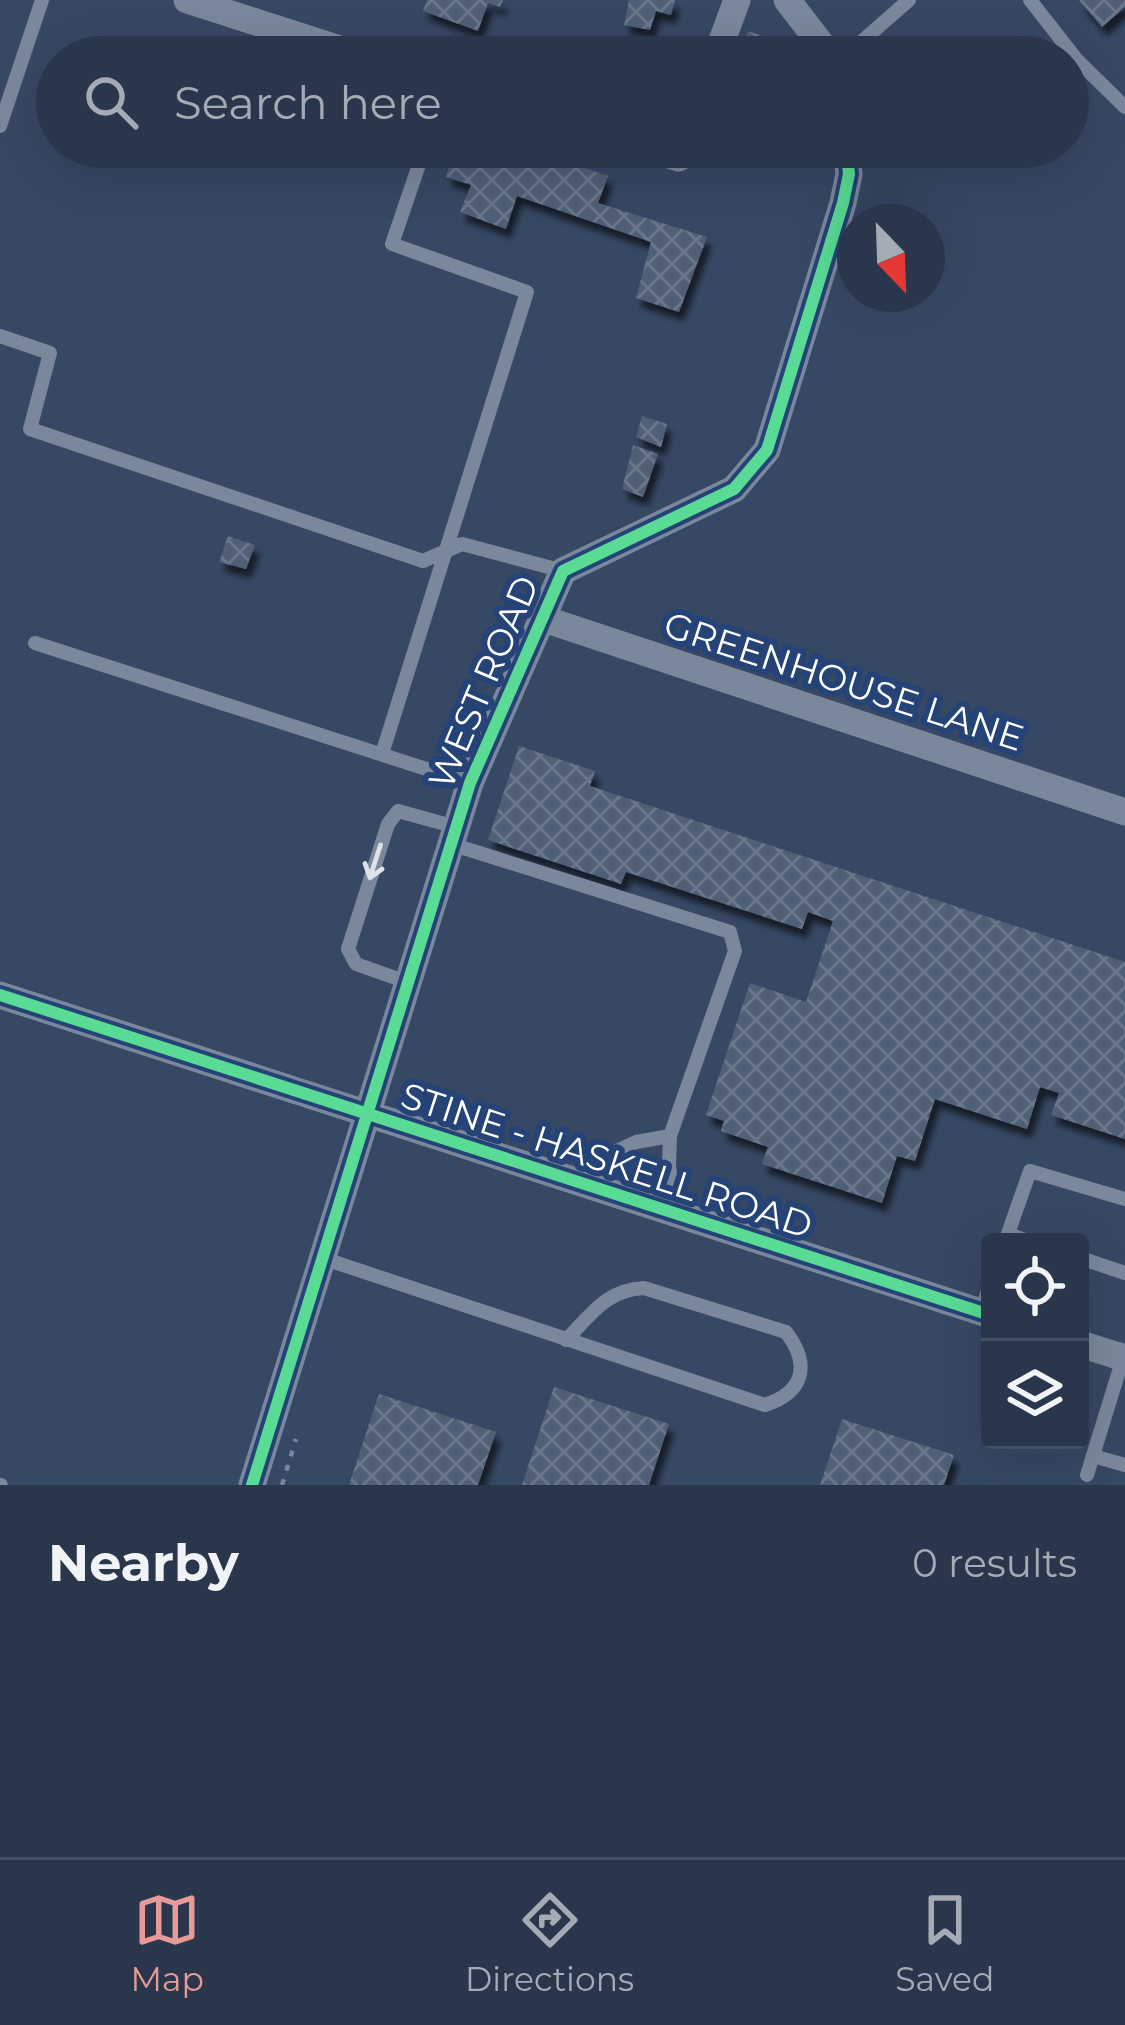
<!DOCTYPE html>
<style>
:root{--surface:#29364b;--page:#313e52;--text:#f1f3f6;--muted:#a5abb5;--line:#455063;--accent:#e69b98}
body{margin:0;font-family:Montserrat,sans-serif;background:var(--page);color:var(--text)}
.controls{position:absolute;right:36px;bottom:36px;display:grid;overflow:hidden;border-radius:12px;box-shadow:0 12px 48px #0002}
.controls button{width:108px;height:108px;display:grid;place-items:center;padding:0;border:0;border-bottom:3px solid var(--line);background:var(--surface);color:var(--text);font:60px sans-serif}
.compass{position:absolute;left:837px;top:204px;width:108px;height:108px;border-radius:50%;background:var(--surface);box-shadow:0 12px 48px #0002;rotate:157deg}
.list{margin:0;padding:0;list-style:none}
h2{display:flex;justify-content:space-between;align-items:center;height:156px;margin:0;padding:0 48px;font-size:51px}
h2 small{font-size:39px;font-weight:400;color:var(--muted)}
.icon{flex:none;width:66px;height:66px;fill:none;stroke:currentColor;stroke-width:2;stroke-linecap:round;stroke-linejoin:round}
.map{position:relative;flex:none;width:1125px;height:1485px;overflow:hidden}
.search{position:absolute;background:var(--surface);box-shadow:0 12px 48px #0002;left:36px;right:36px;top:36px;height:132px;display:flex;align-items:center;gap:30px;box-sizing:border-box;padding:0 42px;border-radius:66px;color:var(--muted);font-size:45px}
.sheet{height:372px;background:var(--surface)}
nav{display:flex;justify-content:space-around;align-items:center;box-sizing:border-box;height:168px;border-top:3px solid var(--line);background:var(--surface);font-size:33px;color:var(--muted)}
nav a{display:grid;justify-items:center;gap:6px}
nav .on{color:var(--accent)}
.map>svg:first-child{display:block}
.building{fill:url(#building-cross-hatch);filter:url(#shadow)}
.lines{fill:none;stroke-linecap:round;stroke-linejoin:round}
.path{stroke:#7b889b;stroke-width:4.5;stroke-dasharray:6 9;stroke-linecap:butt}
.lane{stroke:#7b889b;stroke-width:14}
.street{stroke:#7b889b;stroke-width:27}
.cycleway-casing{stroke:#254376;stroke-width:20}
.cycleway{stroke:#5adb95;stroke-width:12}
.oneway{stroke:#dee1e6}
.labels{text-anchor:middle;stroke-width:12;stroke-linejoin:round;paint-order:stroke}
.street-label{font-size:36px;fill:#fff;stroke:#254376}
</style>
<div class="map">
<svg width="1125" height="1485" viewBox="0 0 1125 1485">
<defs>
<pattern id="building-cross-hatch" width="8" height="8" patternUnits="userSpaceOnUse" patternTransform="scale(3)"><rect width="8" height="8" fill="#505f75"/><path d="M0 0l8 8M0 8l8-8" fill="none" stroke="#6a778a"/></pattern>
<filter id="shadow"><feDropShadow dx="5" dy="9" stdDeviation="3" flood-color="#0009"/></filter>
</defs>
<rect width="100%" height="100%" fill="#374864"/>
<path class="building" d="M427 0H503L500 7 488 3 478 31 423 11Z
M629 0H675L671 15 656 11 650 30 624 25Z
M1079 0H1125V7L1102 27Z
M748 31 792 46 789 57H739Z
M481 147H523L608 176 598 203 707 237 679 312 636 298 651 242 517 196 506 229 460 212 471 185 446 177 452 156 475 163Z
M642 416 667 424 661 447 636 437Z
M633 445 658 454 643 497 622 489Z
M228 536 255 545 246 569 219 562Z
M519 746 595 771 590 786 1125 962V1139L1051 1115 1059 1093 1040 1087 1027 1129 935 1099 915 1161 897 1156 882 1203 762 1164 768 1147 721 1131 724 1121 706 1115 750 983 806 1002 833 921 808 912 802 929 626 872 621 884 488 840Z
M554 1387 669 1424 649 1485H522Z
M379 1394 496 1432 478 1485H349Z
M842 1419 954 1455 944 1485H820Z"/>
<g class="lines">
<path class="path" d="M282 1485 296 1439"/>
<path class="lane" d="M1030 0 1077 60 1125 107
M844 57 909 0
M0 126 42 0
M0 336 50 353 30 429 423 561 462 544 563 571
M35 643 470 783
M382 754 527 292 392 244 425 147
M451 844 730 932 735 951 670 1136 669 1166 676 1214
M407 982 356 964 348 949 388 824 398 811 456 827
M578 1183 584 1166 636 1142 670 1136
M1008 1234 1031 1242
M1005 1242 1030 1171 1125 1199
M1080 1258 1125 1273
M325 1259 765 1405C804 1392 811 1365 786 1332L644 1288C606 1290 592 1314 566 1340
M981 1312 990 1285
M1093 1456 1125 1465
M1087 1475 1123 1358
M0 1485H1"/>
<path class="street" d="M187 0 365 57
M787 0 831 57
M716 57 737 0
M643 147 679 158 683 147
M541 618 1125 812
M0 995 990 1315
M1080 1344 1125 1358
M252 1485 470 783 563 571 734 489 767 450 843 203 849 174 846 147"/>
<defs>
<path id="cycleway" d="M0 995 990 1315
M252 1485 470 783 563 571 734 489 767 450 843 203 849 174 846 147"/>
</defs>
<use href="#cycleway" class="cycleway-casing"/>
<use href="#cycleway" class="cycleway"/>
</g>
<defs><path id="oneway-shaft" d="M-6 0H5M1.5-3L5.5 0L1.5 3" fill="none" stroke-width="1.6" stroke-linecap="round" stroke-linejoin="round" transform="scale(3)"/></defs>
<use class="oneway" href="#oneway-shaft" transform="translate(375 862) rotate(108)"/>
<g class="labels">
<g class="street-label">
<text transform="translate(844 681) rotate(18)" y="13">GREENHOUSE LANE</text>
<text transform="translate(483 682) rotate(-67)" y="13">WEST ROAD</text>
<text transform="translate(607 1160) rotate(18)" y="13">STINE - HASKELL ROAD</text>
</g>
</g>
</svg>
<div class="controls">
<button><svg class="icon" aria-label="locate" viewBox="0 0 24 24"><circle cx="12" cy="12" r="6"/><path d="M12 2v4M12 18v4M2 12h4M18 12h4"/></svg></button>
<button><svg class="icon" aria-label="layers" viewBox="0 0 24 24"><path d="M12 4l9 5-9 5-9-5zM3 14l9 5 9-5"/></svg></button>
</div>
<svg class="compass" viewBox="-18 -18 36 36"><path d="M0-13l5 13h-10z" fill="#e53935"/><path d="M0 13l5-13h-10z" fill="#a5abb5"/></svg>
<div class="search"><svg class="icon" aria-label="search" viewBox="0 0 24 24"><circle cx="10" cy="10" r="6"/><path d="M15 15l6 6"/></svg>Search here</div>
</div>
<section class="sheet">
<h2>Nearby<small>0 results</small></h2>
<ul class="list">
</ul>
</section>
<nav>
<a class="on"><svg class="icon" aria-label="map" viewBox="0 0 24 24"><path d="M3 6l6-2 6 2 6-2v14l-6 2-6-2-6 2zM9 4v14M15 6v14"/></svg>Map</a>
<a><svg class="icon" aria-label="directions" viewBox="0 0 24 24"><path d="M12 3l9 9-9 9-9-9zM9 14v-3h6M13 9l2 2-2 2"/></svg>Directions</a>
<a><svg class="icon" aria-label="saved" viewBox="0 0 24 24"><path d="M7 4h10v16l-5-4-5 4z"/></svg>Saved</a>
</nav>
